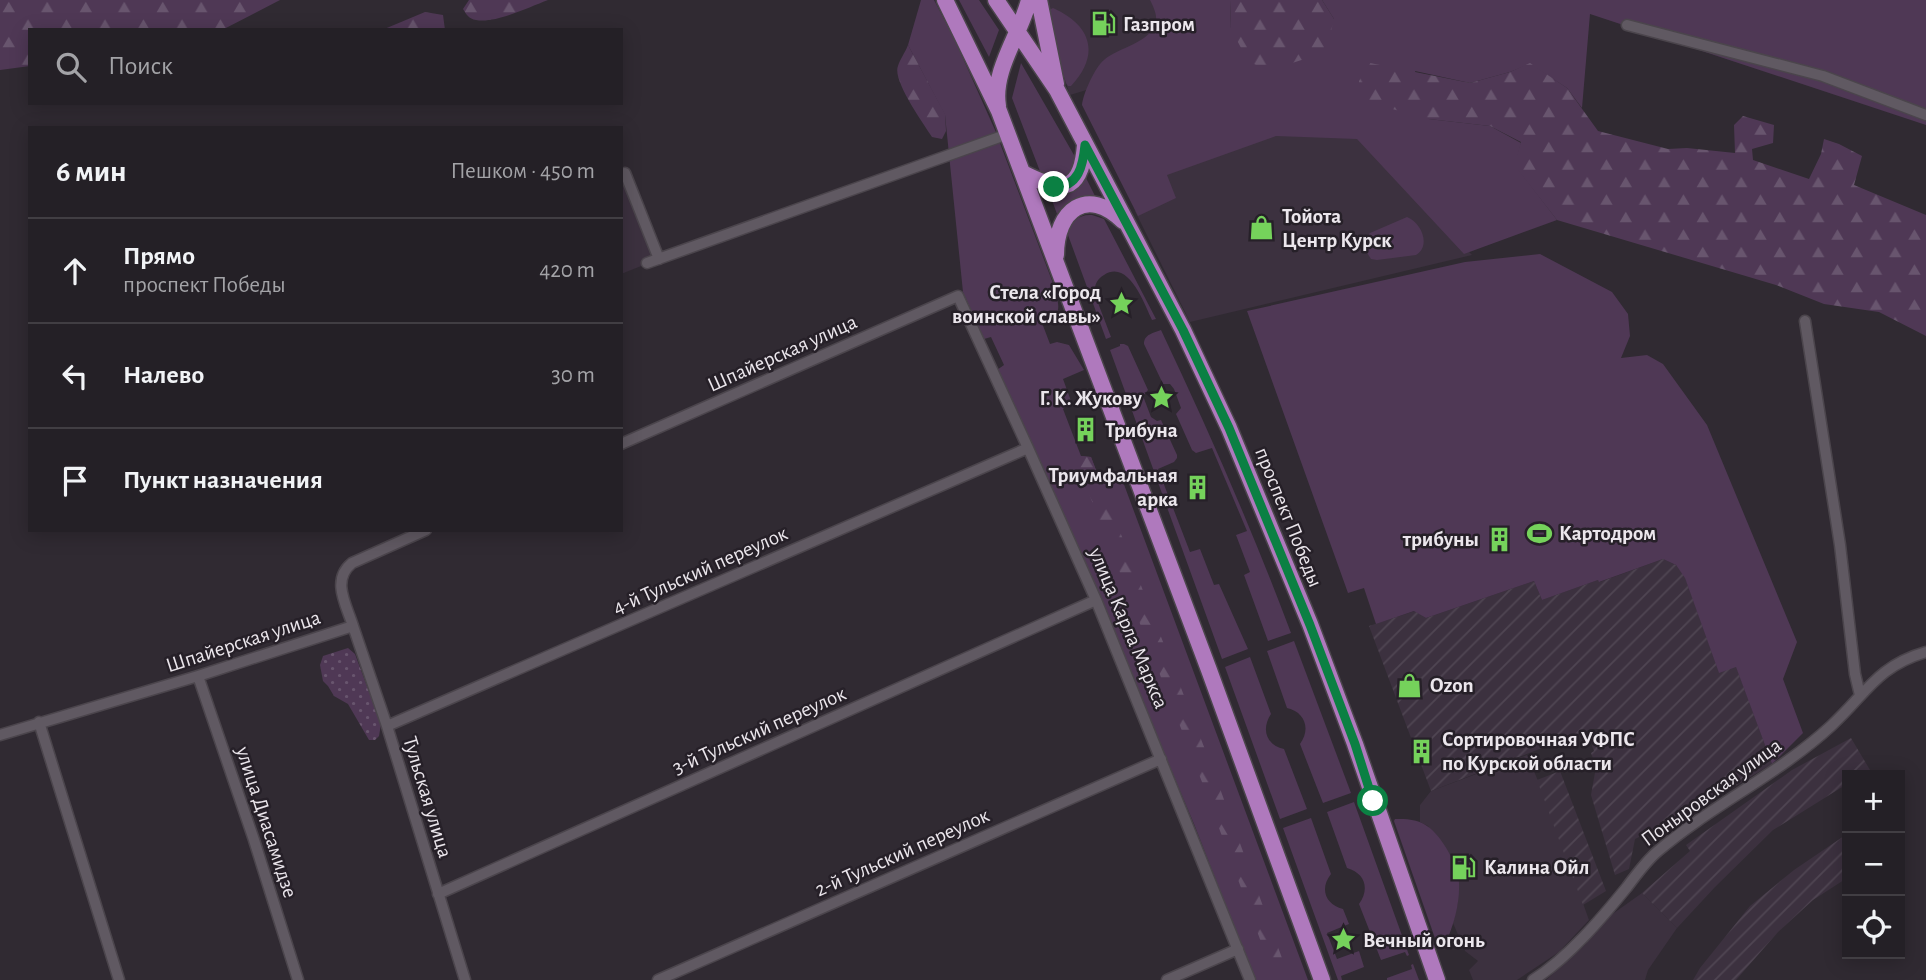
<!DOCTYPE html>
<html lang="ru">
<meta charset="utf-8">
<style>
:root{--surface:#242026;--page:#302d32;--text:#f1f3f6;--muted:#a3a3a7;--line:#413e43}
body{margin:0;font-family:"Alegreya Sans",sans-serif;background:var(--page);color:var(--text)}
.controls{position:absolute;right:21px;bottom:21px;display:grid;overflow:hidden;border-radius:0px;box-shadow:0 4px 18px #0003}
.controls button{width:63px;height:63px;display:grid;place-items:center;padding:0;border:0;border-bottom:2px solid var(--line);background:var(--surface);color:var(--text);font:35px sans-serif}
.stop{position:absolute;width:21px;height:21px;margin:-16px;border:5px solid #0b8043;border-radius:50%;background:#fff}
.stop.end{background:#0b8043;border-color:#fff;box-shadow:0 2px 7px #0008}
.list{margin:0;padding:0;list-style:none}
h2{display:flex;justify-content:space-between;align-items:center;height:91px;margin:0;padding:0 28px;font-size:30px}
h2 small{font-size:23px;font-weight:400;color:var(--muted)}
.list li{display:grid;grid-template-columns:46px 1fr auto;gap:21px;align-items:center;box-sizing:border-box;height:105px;padding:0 28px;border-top:2px solid var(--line)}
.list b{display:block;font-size:26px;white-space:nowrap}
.list p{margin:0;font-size:23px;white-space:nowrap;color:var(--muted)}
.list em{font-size:23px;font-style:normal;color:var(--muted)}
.icon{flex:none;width:38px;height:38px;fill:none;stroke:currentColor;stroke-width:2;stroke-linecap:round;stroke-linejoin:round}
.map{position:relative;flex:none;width:1926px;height:980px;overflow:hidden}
.search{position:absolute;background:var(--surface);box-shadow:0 4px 18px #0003;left:28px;top:28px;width:595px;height:77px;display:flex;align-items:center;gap:18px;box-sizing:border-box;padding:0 24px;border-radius:0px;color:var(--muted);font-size:26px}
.panel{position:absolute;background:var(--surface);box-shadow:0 4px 18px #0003;left:28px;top:126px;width:595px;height:406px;border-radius:0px}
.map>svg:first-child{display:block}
.built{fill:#3c313f}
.industrial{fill:url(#industrial-furrows)}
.grass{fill:#4f3855}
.forest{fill:url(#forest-firs)}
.park{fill:url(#park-dots)}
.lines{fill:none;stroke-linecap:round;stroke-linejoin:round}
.street-casing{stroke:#4b454c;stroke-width:13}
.primary-casing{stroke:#4b454c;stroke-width:19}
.street{stroke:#605962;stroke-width:10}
.primary{stroke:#af79bd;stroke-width:16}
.route{stroke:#0b8043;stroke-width:9}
.labels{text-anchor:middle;stroke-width:5;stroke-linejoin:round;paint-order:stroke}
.poi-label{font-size:21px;font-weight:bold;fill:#ebe6ec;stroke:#262028;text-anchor:start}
.street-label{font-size:21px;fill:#ebe6ec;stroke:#262028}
</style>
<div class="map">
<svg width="1926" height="980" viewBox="0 0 1926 980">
<defs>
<pattern id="industrial-furrows" width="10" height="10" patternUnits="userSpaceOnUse" patternTransform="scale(1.75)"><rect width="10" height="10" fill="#3c313f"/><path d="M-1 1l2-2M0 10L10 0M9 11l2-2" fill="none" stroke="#4f4552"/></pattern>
<pattern id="forest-firs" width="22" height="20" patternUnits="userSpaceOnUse" patternTransform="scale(1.75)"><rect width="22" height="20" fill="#4f3855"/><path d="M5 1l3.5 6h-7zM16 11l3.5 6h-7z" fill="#68556e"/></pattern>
<pattern id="park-dots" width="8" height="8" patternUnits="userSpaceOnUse" patternTransform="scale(1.75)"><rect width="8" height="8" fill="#4f3855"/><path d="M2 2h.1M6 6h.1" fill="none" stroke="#68556e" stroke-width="1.8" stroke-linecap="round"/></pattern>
</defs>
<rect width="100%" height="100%" fill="#302a32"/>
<path class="built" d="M1043 0H1193L1208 53 1070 95 1054 48Z
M1273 131 1360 134 1472 255 1190 322 1135 211 1168 195 1160 175Z
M621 175 659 259 621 274Z
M1527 755 1545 797 1589 920 1559 952 1517 980H1473L1469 970 1478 961 1465 951 1453 923 1458 902 1428 826 1420 822V805L1431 791Z
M1642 893 1677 928 1648 970 1645 980H1546L1585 945 1604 920Z"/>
<path class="industrial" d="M1663 559 1676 565 1685 577 1719 672 1736 666 1772 764 1662 830 1649 832 1635 839 1629 869 1615 875 1591 795 1596 767 1591 753 1594 751 1592 746 1604 729H1591L1431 791 1369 626 1415 611 1426 618 1534 581 1542 600 1598 580 1600 582Z
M1851 738 1870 770 1862 775H1847V784L1773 830 1715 887 1677 928 1642 893 1690 851 1686 845 1792 770Z
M1560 771 1606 891 1583 905 1537 780Z
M1847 834V878L1813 900 1778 932 1736 980H1693L1700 968 1750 906 1794 870Z"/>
<path class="grass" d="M921 0H934L953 36 995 130 1054 286C1059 307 1064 314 1042 323L1050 344 1057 342 1069 345 1084 370 1063 379 1071 401 1063 409 1081 456 1091 457 1099 478 1119 471 1308 980H1255L1194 824 1148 715 997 370 1004 365 991 337 984 339 963 292 945 115 908 45Z
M959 0H979L999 30 989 57Z
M1150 0H1230L1231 29 1334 19 1322 0H1926V125L1590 14 1582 108 1567 88 1530 64 1510 72 1470 83 1415 71 1429 119 1490 126 1521 143 1515 165 1557 220 1464 254 1357 139 1276 136 1167 175 1176 198 1138 216 1082 105C1083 94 1095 67 1104 60 1117 48 1153 42 1156 21 1157 14 1153 6 1150 0Z
M1053 8C1091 25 1101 54 1071 86H1068L1066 83 1058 58 1049 13V10Z
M1021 63 1078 162C1065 180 1062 180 1041 174L1012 98Z
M1085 176 1096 198C1079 196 1068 201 1057 214L1049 192C1065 197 1076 190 1085 176Z
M1092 215 1104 219 1156 319 1152 320C1144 304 1129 259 1104 275 1096 280 1094 286 1095 295L1111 337 1106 339 1068 235C1069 222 1079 214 1092 215Z
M1407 217C1422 223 1431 246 1416 255L1377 260 1371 259 1364 248 1366 237 1370 233Z
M1540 254 1612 292 1628 314 1630 336 1621 358 1647 355 1663 364 1707 425 1797 642 1783 679 1803 733 1772 764 1736 667 1719 673 1685 578 1676 565 1663 559 1599 582 1598 580 1542 600 1534 581 1426 618 1414 611 1376 624 1364 588 1348 593 1247 311 1465 262Z
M1161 330C1208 429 1252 529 1291 633L1268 641 1244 575 1250 572 1236 535 1247 531 1212 448 1196 453 1192 450 1176 414 1181 408 1174 389 1170 384H1163L1144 344C1144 334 1154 333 1161 330Z
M1120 344H1124L1128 346 1148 390 1143 396 1151 417 1157 421 1161 420 1177 455V458L1174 462 1158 469 1190 552 1200 549 1214 585 1219 584 1248 649 1222 659 1110 350 1120 346Z
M1294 641 1351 793 1323 803 1300 744C1311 729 1305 712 1287 708L1267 651Z
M1250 657 1271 714C1261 729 1266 745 1284 749L1307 809 1280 819 1225 667Z
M1354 802 1409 955 1407 956 1405 952 1381 960 1359 904C1370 889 1365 873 1347 868L1327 812Z
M1311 818 1331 874C1319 889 1326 905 1343 909L1349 924 1327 933 1337 959 1359 951 1364 967 1341 976 1342 980H1338L1283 828Z
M1395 819C1406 819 1418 819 1427 826 1442 836 1458 865 1459 883 1460 902 1454 925 1446 942L1443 944 1436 941 1394 821Z
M1413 964 1419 980H1387V978L1412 969 1411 965Z"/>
<path class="forest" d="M0 0H280L222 30H30V66L0 70Z
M469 0H548C529 7 495 24 476 20 469 19 466 14 463 9Z
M1230 0H1322L1334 19 1326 52 1268 71 1248 61 1231 29Z
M425 12 443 15 445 30H382Z
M908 45 945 114 946 131 942 139 932 137C923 123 892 80 898 66 900 59 905 53 908 45Z
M1370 63 1470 83 1510 72 1530 63 1567 88 1598 131 1668 149 1687 148 1735 153 1734 125 1743 116 1774 125 1773 143 1752 149 1753 160 1809 179 1821 154 1824 139 1839 144 1862 156 1854 185 1926 215V336L1879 312 1824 304 1776 285 1557 220 1514 165 1521 142 1490 126 1429 119 1374 104 1359 94V81Z
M1081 456 1091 457 1099 478 1215 775 1290 980H1275L1202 782 1077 463Z"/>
<path class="park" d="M348 648 355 654 381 724 379 736 375 740H369L348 704 334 696 328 686 323 681 320 665 323 656Z"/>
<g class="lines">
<defs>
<path id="street" d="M1627 25 1823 76 1926 115
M625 173 659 259
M647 263 1008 134
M1805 321 1840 545 1855 674 1860 695
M621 444 958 296 1028 448 1096 600 1250 980
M353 626 387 726 465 980
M198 676 254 840 298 980
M39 722 119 980
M387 726 1028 448
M0 735 198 676 353 626C346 604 331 580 352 563L426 530
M438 894 1096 600
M658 980 1161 759
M1167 980 1238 949
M1533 980C1568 958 1601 919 1627 887 1637 874 1646 861 1658 851 1712 805 1779 774 1831 726 1866 694 1877 666 1926 652"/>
<path id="primary" d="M945 0 999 111 1209 670 1322 980
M996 0 1057 90 1183 330 1229 428 1310 624 1355 744 1437 980
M1039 0 1056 84
M998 106C992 70 1021 33 1029 0
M1023 173C1060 192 1081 195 1085 145
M1056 255C1056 210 1087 186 1123 221"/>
</defs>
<use href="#street" class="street-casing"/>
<use href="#primary" class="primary-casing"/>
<use href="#street" class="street"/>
<use href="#primary" class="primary"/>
</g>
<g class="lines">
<path class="route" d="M1054 187C1079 187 1083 165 1085 145L1183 330 1229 428 1310 625 1355 744 1373 801"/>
</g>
<defs>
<symbol id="fuel-bare" viewBox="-9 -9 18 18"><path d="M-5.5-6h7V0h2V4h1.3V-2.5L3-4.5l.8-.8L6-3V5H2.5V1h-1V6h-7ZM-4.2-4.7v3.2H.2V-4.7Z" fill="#75d25b" stroke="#262028" stroke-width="2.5" paint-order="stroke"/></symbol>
<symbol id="shop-bare" viewBox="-9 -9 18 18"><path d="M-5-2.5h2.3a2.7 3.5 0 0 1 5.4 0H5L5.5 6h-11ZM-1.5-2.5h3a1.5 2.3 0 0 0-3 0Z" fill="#75d25b" stroke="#262028" stroke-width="2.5" paint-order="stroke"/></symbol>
<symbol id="sight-bare" viewBox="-9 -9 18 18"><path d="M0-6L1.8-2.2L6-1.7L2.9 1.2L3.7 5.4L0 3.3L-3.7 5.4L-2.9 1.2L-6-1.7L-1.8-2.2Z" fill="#75d25b" stroke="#262028" stroke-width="2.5" paint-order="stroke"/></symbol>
<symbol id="building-bare" viewBox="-9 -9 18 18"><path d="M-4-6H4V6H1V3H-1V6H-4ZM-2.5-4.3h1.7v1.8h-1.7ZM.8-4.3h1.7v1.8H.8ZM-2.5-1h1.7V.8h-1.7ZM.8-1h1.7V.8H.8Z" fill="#75d25b" stroke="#262028" stroke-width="2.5" paint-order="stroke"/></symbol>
<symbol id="stadium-bare" viewBox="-9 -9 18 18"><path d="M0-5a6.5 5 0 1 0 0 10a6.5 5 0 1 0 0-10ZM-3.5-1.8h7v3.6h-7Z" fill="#75d25b" stroke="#262028" stroke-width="2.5" paint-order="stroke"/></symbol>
</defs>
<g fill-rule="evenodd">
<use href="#fuel-bare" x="1086" y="6" width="35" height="35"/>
<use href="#shop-bare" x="1244" y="210" width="35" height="35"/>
<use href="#sight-bare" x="1104" y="286" width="35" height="35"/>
<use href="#sight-bare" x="1144" y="380" width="35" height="35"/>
<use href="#building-bare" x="1068" y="412" width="35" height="35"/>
<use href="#building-bare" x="1180" y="470" width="35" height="35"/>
<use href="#stadium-bare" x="1522" y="516" width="35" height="35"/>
<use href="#building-bare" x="1482" y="522" width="35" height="35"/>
<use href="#shop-bare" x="1392" y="668" width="35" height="35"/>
<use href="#building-bare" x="1404" y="734" width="35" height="35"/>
<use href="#fuel-bare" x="1446" y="850" width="35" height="35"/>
<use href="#sight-bare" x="1326" y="922" width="35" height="35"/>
</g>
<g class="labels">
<g class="poi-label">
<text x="1123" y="31">Газпром</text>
<text x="1282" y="223">Тойота<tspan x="1282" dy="24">Центр Курск</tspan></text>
<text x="1101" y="299" text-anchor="end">Стела «Город<tspan x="1101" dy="24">воинской славы»</tspan></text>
<text x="1142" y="405" text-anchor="end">Г. К. Жукову</text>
<text x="1105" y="437">Трибуна</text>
<text x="1178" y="482" text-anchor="end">Триумфальная<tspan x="1178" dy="24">арка</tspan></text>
<text x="1559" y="540">Картодром</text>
<text x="1479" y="546" text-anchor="end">трибуны</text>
<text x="1430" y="692">Ozon</text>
<text x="1442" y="746">Сортировочная УФПС<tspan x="1442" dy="24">по Курской области</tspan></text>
<text x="1484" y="874">Калина Ойл</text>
<text x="1363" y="947">Вечный огонь</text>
</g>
<g class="street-label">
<text transform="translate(782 353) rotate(-24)" y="7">Шпайерская улица</text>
<text transform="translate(1289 517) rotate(68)" y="7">проспект Победы</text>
<text transform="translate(700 570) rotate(-24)" y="7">4-й Тульский переулок</text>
<text transform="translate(1129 628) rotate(67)" y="7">улица Карла Маркса</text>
<text transform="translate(243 641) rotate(-18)" y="7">Шпайерская улица</text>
<text transform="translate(759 730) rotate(-24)" y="7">3-й Тульский переулок</text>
<text transform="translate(1711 792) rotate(-36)" y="7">Поныровская улица</text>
<text transform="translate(428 797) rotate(73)" y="7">Тульская улица</text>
<text transform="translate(267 822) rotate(72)" y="7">улица Диасамидзе</text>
<text transform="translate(902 852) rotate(-24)" y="7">2-й Тульский переулок</text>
</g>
</g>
</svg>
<div class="controls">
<button>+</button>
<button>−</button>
<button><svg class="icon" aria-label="locate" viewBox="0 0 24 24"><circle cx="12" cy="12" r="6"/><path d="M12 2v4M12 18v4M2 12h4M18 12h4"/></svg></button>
</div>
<div class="stop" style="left:1373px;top:801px"></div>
<div class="stop end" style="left:1054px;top:187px"></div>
<div class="search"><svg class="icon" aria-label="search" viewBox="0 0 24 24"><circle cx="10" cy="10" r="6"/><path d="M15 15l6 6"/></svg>Поиск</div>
<section class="panel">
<h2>6 мин<small>Пешком · 450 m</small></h2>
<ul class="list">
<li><svg class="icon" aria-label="ahead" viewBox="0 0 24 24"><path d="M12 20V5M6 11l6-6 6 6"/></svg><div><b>Прямо</b><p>проспект Победы</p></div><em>420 m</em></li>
<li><svg class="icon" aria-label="left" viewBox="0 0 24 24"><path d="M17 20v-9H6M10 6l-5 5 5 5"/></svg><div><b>Налево</b></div><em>30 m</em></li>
<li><svg class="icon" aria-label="arrive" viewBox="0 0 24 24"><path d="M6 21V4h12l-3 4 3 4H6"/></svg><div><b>Пункт назначения</b></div></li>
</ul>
</section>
</div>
